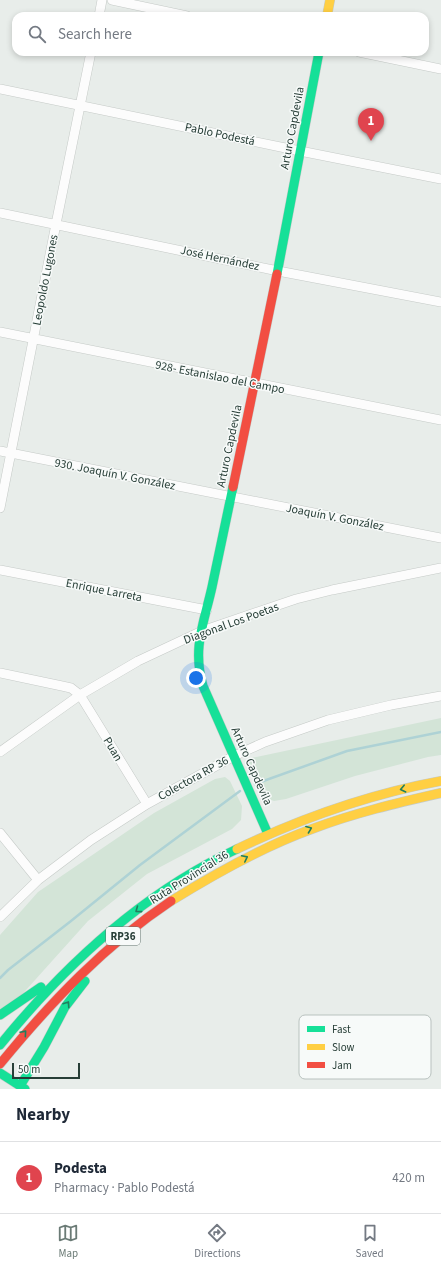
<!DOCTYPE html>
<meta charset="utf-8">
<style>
:root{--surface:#fff;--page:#f6f6f7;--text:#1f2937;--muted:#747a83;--line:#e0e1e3;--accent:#6b7b76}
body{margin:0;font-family:"Source Sans 3",sans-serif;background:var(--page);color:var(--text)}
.scale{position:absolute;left:12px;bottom:10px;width:68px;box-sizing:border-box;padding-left:4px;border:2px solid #273e37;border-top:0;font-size:11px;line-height:14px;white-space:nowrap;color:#273e37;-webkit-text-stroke:3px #f7faf9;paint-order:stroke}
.you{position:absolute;left:196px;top:678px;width:14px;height:14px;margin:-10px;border:3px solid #fff;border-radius:50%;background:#1a73e8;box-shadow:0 0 0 6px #1a73e833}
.badge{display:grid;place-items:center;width:26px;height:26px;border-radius:50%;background:var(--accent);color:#fff;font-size:13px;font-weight:700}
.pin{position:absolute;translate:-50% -33px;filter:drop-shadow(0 1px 2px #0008)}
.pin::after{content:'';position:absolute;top:21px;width:14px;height:12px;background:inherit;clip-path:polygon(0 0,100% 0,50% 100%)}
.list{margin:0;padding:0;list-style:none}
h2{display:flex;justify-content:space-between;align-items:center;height:52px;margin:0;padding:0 16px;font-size:17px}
h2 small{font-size:13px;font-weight:400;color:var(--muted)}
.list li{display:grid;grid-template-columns:26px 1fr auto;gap:12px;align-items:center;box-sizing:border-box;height:72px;padding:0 16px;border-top:1px solid var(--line)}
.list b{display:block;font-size:15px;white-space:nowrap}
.list p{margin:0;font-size:13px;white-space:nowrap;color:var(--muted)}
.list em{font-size:13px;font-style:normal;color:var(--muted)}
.icon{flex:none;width:22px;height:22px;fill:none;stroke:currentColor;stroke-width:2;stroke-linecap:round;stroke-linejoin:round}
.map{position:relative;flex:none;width:441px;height:1089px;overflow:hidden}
.search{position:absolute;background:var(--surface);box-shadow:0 2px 6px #0003;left:12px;right:12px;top:12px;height:44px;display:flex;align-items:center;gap:10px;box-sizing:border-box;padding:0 14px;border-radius:12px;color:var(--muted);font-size:15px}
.sheet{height:124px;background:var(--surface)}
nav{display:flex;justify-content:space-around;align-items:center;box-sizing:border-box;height:56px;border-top:1px solid var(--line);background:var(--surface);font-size:11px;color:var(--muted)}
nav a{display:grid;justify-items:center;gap:2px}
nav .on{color:var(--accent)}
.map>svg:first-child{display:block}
.green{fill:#d3e4d7}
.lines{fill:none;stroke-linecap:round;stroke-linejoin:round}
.stream{stroke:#aed2d5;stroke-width:2.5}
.street-casing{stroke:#c5cac7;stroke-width:10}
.fast-casing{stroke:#c4cac7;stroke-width:10}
.slow-casing{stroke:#c4cac7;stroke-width:10}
.jam-casing{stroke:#c4cac7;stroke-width:10}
.street{stroke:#fcfcfc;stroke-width:9}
.fast{stroke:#16e098;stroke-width:9}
.slow{stroke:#ffcf43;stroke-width:9}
.jam{stroke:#f24e42;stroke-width:9}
.oneway{stroke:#207f5e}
.labels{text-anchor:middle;stroke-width:3;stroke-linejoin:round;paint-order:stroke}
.shield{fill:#f7faf9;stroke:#657671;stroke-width:1}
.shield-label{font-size:11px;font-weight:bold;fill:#273e37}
.street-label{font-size:12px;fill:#273e37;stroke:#f7faf9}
.key{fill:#f7faf9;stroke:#b9c2bf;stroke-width:1}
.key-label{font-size:11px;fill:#273e37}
</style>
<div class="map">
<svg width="441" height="1089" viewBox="0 0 441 1089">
<rect width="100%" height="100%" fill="#e8edea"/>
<path class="green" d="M441 718V755L428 757 355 776 286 799 274 801 264 797 247 759Z
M225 777 230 781 242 806 241 820 232 829 147 874 88 921 0 1019V935L38 892 154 813 215 779Z"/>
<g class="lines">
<path class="stream" d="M255 784 347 751 441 732
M0 978 8 970 71 921 140 865 240 791"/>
<defs>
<path id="street" d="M112 0 187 16
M99 16 102 0
M359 52 441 69
M0 89 300 151 441 179
M0 213 278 271 441 302
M0 332 441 420
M0 451 441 538
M0 508 56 224 91 52
M0 570 207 610
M0 673 62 686 71 688 80 695 147 804
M0 752 80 695 138 661 202 631 296 599 332 590 441 568
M0 833 38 880
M0 917 38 880 91 840 147 804 234 756 265 742 328 720 391 705 441 696"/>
<path id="fast" d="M277 274 319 52
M233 487C226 521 219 554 212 587 204 623 192 648 203 686L268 834
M0 1015 41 987
M0 1045C65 965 142 893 237 849
M0 1073 25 1089
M20 1086 44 1047 65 1007 85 981"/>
<path id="slow" d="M327 16 330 0
M237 849C302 818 370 794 441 781
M171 901C216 873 262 847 312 829 354 813 397 803 441 793"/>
<path id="jam" d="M233 487 277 274
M0 1064C50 1003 105 945 171 901"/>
</defs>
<use href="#street" class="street-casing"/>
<use href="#fast" class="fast-casing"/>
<use href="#slow" class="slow-casing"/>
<use href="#jam" class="jam-casing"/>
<use href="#street" class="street"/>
<use href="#fast" class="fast"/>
<use href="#slow" class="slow"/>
<use href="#jam" class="jam"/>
</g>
<defs><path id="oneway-chevron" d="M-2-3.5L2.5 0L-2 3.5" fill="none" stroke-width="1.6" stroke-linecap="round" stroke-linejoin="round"/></defs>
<g class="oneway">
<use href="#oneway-chevron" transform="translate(403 789) rotate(167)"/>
<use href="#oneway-chevron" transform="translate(309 829) rotate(-21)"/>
<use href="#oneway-chevron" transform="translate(245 858) rotate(-27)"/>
<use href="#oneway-chevron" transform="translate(138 910) rotate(143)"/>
<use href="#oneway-chevron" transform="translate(67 1004) rotate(-56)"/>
<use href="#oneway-chevron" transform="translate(24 1033) rotate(-49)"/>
</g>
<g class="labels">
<rect class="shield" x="106" y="927" width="34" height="18" rx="3"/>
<g class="shield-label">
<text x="123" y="940">RP36</text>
</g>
<g class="street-label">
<text transform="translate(292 128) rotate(-79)" y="4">Arturo Capdevila</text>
<text transform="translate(220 134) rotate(12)" y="4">Pablo Podestá</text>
<text transform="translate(220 258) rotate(12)" y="4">José Hernández</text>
<text transform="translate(45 280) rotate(-79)" y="4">Leopoldo Lugones</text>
<text transform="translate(220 377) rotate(11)" y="4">928- Estanislao del Campo</text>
<text transform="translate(229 446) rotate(-78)" y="4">Arturo Capdevila</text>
<text transform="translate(115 474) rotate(11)" y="4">930. Joaquín V. González</text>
<text transform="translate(335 517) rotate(11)" y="4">Joaquín V. González</text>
<text transform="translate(104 590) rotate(11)" y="4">Enrique Larreta</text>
<text transform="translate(231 623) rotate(-20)" y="4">Diagonal Los Poetas</text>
<text transform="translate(113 749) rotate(59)" y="4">Puan</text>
<text transform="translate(252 766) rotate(66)" y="4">Arturo Capdevila</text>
<text transform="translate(193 778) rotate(-29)" y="4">Colectora RP 36</text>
<text transform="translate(189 877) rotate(-32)" y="4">Ruta Provincial 36</text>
</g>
</g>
<rect x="299" y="1015" width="132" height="64" rx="6" class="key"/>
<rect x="307" y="1026" width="18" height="6" fill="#16e098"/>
<rect x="307" y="1044" width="18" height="6" fill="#ffcf43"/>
<rect x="307" y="1062" width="18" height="6" fill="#f24e42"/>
<g class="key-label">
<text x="332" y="1033">Fast</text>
<text x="332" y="1051">Slow</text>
<text x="332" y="1069">Jam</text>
</g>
</svg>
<div class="scale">50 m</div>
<div class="you"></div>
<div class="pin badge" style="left:371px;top:141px;background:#e0444e">1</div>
<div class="search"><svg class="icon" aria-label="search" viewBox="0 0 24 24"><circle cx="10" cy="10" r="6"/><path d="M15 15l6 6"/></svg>Search here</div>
</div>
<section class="sheet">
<h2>Nearby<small></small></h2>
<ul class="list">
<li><span class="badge" style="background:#e0444e">1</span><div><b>Podesta</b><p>Pharmacy · Pablo Podestá</p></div><em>420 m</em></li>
</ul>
</section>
<nav>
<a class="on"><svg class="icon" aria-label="map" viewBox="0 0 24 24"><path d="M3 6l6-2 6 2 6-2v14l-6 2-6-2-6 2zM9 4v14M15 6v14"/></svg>Map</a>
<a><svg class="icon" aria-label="directions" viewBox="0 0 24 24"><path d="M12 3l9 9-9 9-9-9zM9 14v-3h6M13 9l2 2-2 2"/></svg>Directions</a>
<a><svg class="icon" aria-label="saved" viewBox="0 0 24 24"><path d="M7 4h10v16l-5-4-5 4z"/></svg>Saved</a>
</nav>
